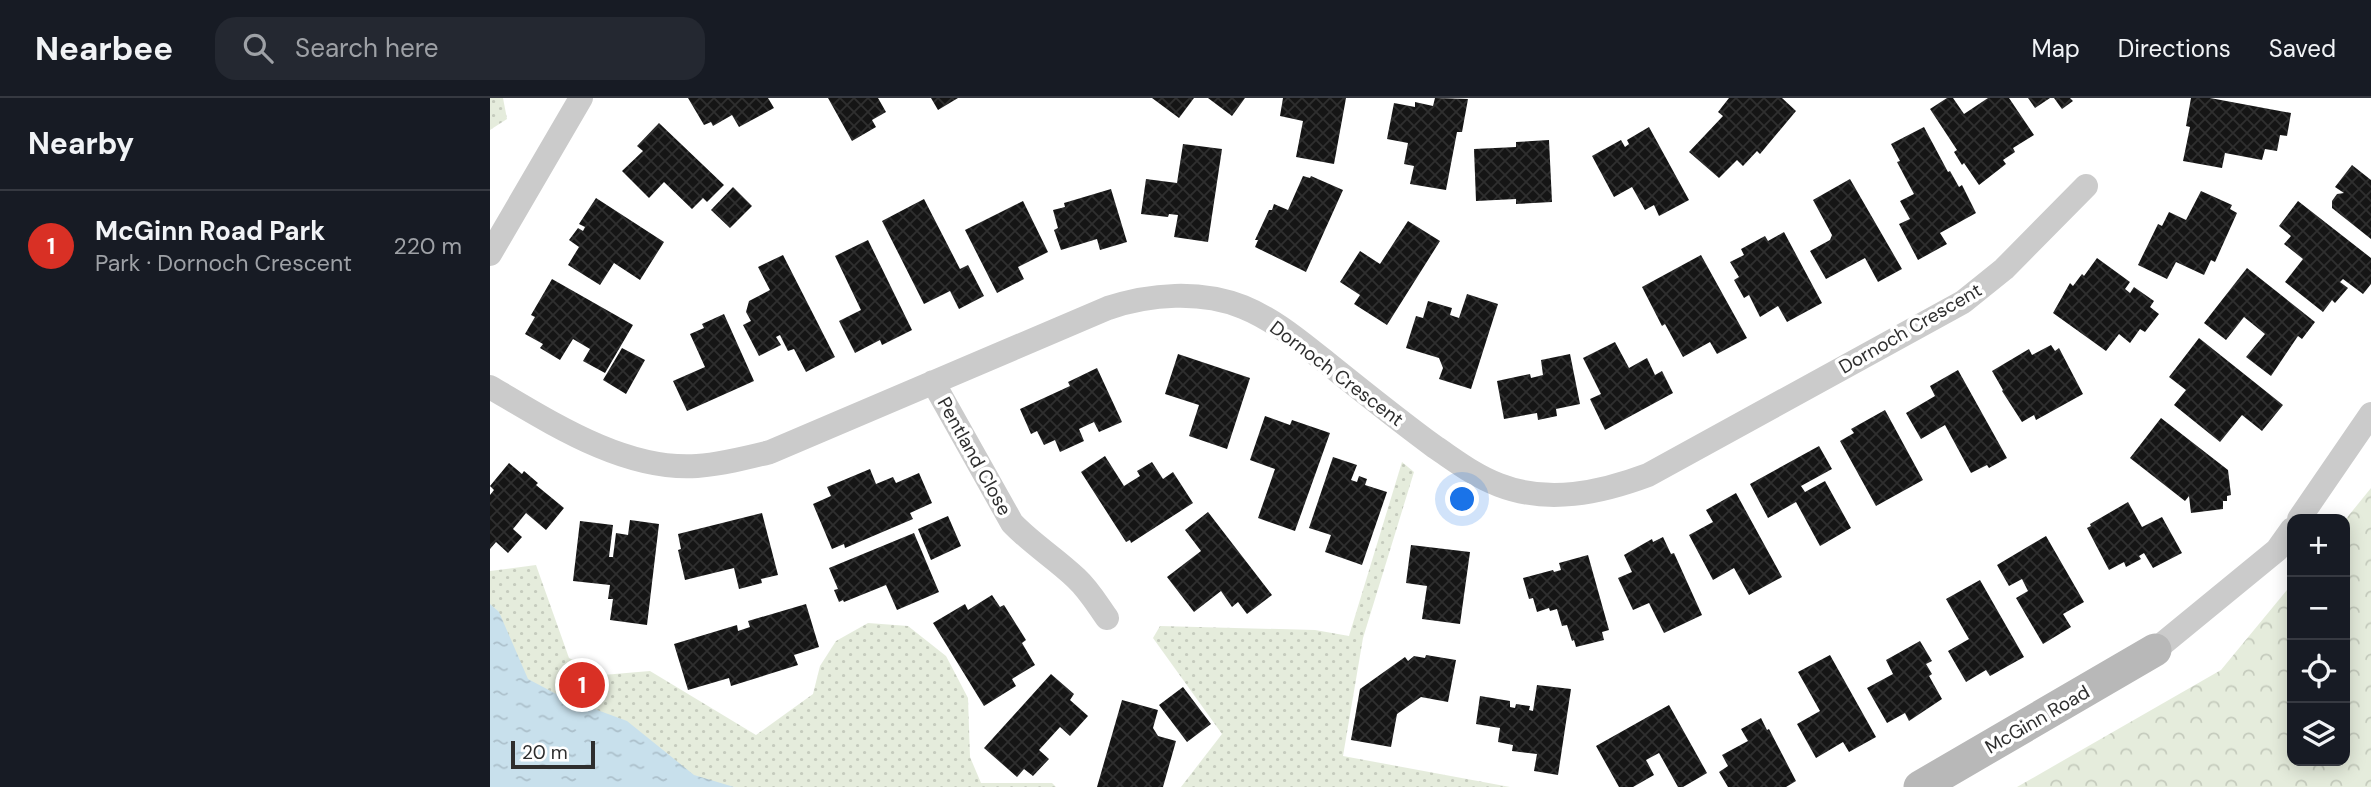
<!DOCTYPE html>
<meta charset="utf-8">
<style>
:root{--surface:#171b24;--page:#242831;--text:#f1f3f6;--muted:#9ea1a6;--line:#363941;--accent:#d93025}
body{margin:0;font-family:"DM Sans",sans-serif;background:var(--page);color:var(--text)}
.controls{position:absolute;right:21px;bottom:21px;display:grid;overflow:hidden;border-radius:14px;box-shadow:0 4px 18px #0003}
.controls button{width:63px;height:63px;display:grid;place-items:center;padding:0;border:0;border-bottom:2px solid var(--line);background:var(--surface);color:var(--text);font:35px sans-serif}
.scale{position:absolute;left:21px;bottom:18px;width:84px;box-sizing:border-box;padding-left:7px;border:4px solid #2e2e2e;border-top:0;font-size:19px;line-height:24px;white-space:nowrap;color:#2e2e2e;-webkit-text-stroke:5px #fff;paint-order:stroke}
.you{position:absolute;left:973px;top:402px;width:24px;height:24px;margin:-18px;border:5px solid #fff;border-radius:50%;background:#1a73e8;box-shadow:0 0 0 10px #1a73e833}
.badge{display:grid;place-items:center;width:46px;height:46px;border-radius:50%;background:var(--accent);color:#fff;font-size:23px;font-weight:700}
.pin{position:absolute;translate:-50% -50%;border:4px solid #fff;box-shadow:0 2px 7px #0006}
.list{margin:0;padding:0;list-style:none}
h2{display:flex;justify-content:space-between;align-items:center;height:91px;margin:0;padding:0 28px;font-size:30px}
h2 small{font-size:23px;font-weight:400;color:var(--muted)}
.list li{display:grid;grid-template-columns:46px 1fr auto;gap:21px;align-items:center;box-sizing:border-box;height:112px;padding:0 28px;border-top:2px solid var(--line)}
.list b{display:block;font-size:26px;white-space:nowrap}
.list p{margin:0;font-size:23px;white-space:nowrap;color:var(--muted)}
.list em{font-size:23px;font-style:normal;color:var(--muted)}
.icon{flex:none;width:38px;height:38px;fill:none;stroke:currentColor;stroke-width:2;stroke-linecap:round;stroke-linejoin:round}
.map{position:relative;flex:none;width:1881px;height:689px;overflow:hidden}
header{display:flex;align-items:center;gap:42px;box-sizing:border-box;height:98px;padding:0 35px;background:var(--surface);border-bottom:2px solid var(--line)}
header strong{font-size:33px}
nav{display:flex;gap:38px;margin-inline-start:auto;font-size:24px}
.search{width:490px;height:63px;background:var(--page);display:flex;align-items:center;gap:18px;box-sizing:border-box;padding:0 24px;border-radius:21px;color:var(--muted);font-size:26px}
main{display:flex}
aside{flex:1;background:var(--surface)}
.map>svg:first-child{display:block}
.grass{fill:url(#grass-dots)}
.forest{fill:url(#forest-crowns)}
.water{fill:url(#water-ripples)}
.building{fill:url(#building-cross-hatch)}
.lines{fill:none;stroke-linecap:round;stroke-linejoin:round}
.street{stroke:#cbcbcb;stroke-width:24}
.secondary{stroke:#b8b8b8;stroke-width:33}
.labels{text-anchor:middle;stroke-width:7;stroke-linejoin:round;paint-order:stroke}
.street-label{font-size:19px;fill:#2e2e2e;stroke:#fff}
</style>
<header>
<strong>Nearbee</strong>
<div class="search"><svg class="icon" aria-label="search" viewBox="0 0 24 24"><circle cx="10" cy="10" r="6"/><path d="M15 15l6 6"/></svg>Search here</div>
<nav><a>Map</a><a>Directions</a><a>Saved</a></nav>
</header>
<main>
<aside>
<h2>Nearby<small></small></h2>
<ul class="list">
<li><span class="badge">1</span><div><b>McGinn Road Park</b><p>Park · Dornoch Crescent</p></div><em>220 m</em></li>
</ul>
</aside>
<div class="map">
<svg width="1881" height="689" viewBox="0 0 1881 689">
<defs>
<pattern id="grass-dots" width="8" height="8" patternUnits="userSpaceOnUse" patternTransform="scale(1.75)"><rect width="8" height="8" fill="#e5ecdc"/><path d="M2 2h.1M6 6h.1" fill="none" stroke="#c5cbbd" stroke-width="1.8" stroke-linecap="round"/></pattern>
<pattern id="forest-crowns" width="20" height="18" patternUnits="userSpaceOnUse" patternTransform="scale(1.75)"><rect width="20" height="18" fill="#e5ecdc"/><path d="M2 6a3 3 0 1 1 6 0M12 15a3 3 0 1 1 6 0" fill="none" stroke="#c5cbbd"/></pattern>
<pattern id="water-ripples" width="26" height="14" patternUnits="userSpaceOnUse" patternTransform="scale(1.75)"><rect width="26" height="14" fill="#c8e0ec"/><path d="M2 4q2-2 4 0t4 0M15 11q2-2 4 0t4 0" fill="none" stroke="#acc0cb"/></pattern>
<pattern id="building-cross-hatch" width="8" height="8" patternUnits="userSpaceOnUse" patternTransform="scale(1.75)"><rect width="8" height="8" fill="#151515"/><path d="M0 0l8 8M0 8l8-8" fill="none" stroke="#2f2f2f"/></pattern>
</defs>
<rect width="100%" height="100%" fill="#fff"/>
<path class="grass" d="M0 0H13L17 21 0 32Z
M912 364 924 374 873 540 853 658 1020 689H691L732 636 663 540 670 528 825 532 859 538Z
M46 467 79 560 113 577 160 573 266 637 323 596 330 568 346 543 378 525 418 528 456 558 478 600 480 659 491 685H562L566 689H0V473Z"/>
<path class="forest" d="M1881 390V689H1527L1731 572 1802 486V663H1855V422Z"/>
<path class="water" d="M0 506 9 514 38 581 72 599 137 623 204 677 244 689H0Z"/>
<path class="building" d="M198 0H278L284 10 249 29 242 17 223 28 221 24 214 27Z
M338 0H388L396 14 382 22 386 29 362 43Z
M441 0H468L448 12Z
M662 0H704L689 20Z
M718 0H755L742 18Z
M793 0H856L844 66 806 59 813 23 790 18Z
M945 0 978 1 972 34H967L956 92 920 86 924 68 914 66 918 45 897 41 904 5 925 9V4L943 8Z
M1239 0H1292L1306 13 1270 56 1267 53 1253 68 1247 62 1229 80 1199 54 1233 18 1228 14Z
M1457 0H1463L1474 16 1498 0H1519L1544 37 1523 50 1525 54 1513 62 1516 66 1489 87 1474 65 1472 67 1464 54 1467 52 1440 11Z
M1538 0H1560L1545 10Z
M1564 0H1580L1583 3 1572 11Z
M1701 0H1720L1801 15 1797 38 1790 37 1787 53 1775 51 1772 62 1735 55 1732 70 1693 63 1700 29 1696 28Z
M169 25 234 87 217 104 213 100 202 111 174 84 159 100 132 73 153 53 147 48Z
M1159 29 1199 102 1169 118 1164 107 1155 112 1142 89 1124 99 1102 58 1131 42 1135 49 1139 46 1137 42Z
M1434 29 1458 74 1460 73 1469 89 1472 87 1486 115 1450 135 1457 146 1428 162 1409 126 1420 121 1410 103 1424 96 1407 64 1410 63 1401 46Z
M1059 42 1062 104 1026 106V101L986 103 984 51 1026 49V44Z
M693 46 732 51 718 144 684 139 688 117 679 116 678 119 651 116 656 81 687 85Z
M1862 67 1881 82V141L1842 110V103L1847 96 1854 95 1845 89Z
M813 78 820 80 821 78 853 92 816 174 765 149 768 142H765L779 112H782L784 106 798 112Z
M1360 81 1412 171 1388 184 1375 160 1336 181 1320 153 1340 142 1342 137 1323 102Z
M243 89 262 108 240 130 221 112Z
M621 91 637 144 610 152 607 141 571 152 564 132 568 130 563 112 575 109 574 105Z
M1711 93 1742 107 1740 111 1747 115 1725 164 1721 162 1714 177 1686 164 1677 181 1648 167 1668 126 1672 128 1679 114 1696 122Z
M106 100 174 144 150 182 124 165 110 187 78 167 89 149 79 142 88 130 93 133 95 129 89 126Z
M434 101 470 171 478 167 494 198 469 211 460 193 434 206 392 123Z
M533 103 558 154 528 169 534 181 507 195 475 132Z
M1808 103 1881 160V186L1873 196 1853 181 1850 184 1858 190 1845 205 1842 202 1833 214 1795 184 1813 161 1794 146 1801 138 1789 128Z
M918 123 950 143 897 227 864 206 870 197 850 184 870 153 890 166Z
M1294 134 1332 205 1297 224 1288 208 1270 219 1259 197 1254 200 1244 182 1249 179 1240 164 1254 157 1251 151 1275 138 1278 143Z
M378 142 422 232 392 247 390 242 365 255 349 223 371 212 345 158Z
M293 157 345 259 316 274 304 251 298 253 290 237 286 239 291 247 269 258 253 227 261 223 256 214 259 203 280 192 268 169Z
M1211 157 1257 240 1227 256 1220 244 1193 259 1175 226 1172 228 1152 189Z
M1607 160 1640 184 1635 191 1640 195 1644 189 1664 203 1660 209 1669 216 1655 234 1650 231 1640 245 1629 236 1616 253 1563 215 1580 185 1583 188 1592 176 1594 178Z
M1757 170 1825 224 1812 241 1808 238 1781 278 1756 259 1775 236 1754 219 1736 242 1714 225Z
M62 181 143 227 115 275 93 263 100 251 83 241 70 262 50 250 53 246 35 236 45 219 41 217Z
M977 196 1008 206 981 291 949 281 953 270 949 260 916 250 926 218 933 220 938 203 962 210 960 217 969 220Z
M234 216 264 283 197 313 183 283 215 269 200 236 214 230 212 226Z
M1709 240 1793 307 1772 333 1752 317 1730 344 1684 307 1696 292 1679 279Z
M1125 244 1139 270 1157 260 1165 277 1172 273 1183 295 1115 332 1100 301 1111 296 1093 260Z
M1561 247 1565 253 1569 250 1593 296 1546 322 1544 317 1532 324 1512 293 1513 292 1502 273 1539 251 1542 257Z
M132 250 155 262 136 296 113 282Z
M688 256 760 280 737 351 699 338 709 307 675 296Z
M1080 256 1090 306 1066 311 1067 318 1048 322 1047 315 1014 321 1007 283 1040 276 1041 280 1053 277 1051 262Z
M607 270 632 324 609 334 604 324 589 331 594 343 570 354 565 342 554 347 547 333 541 336 530 311 580 288 578 284Z
M1468 272 1517 360 1499 370 1497 367 1481 375 1455 327 1431 341 1416 315 1445 298 1440 288Z
M1395 312 1433 382 1386 408 1350 343 1364 335 1361 331Z
M775 318 800 327 802 322 840 335 805 433 768 420 785 371 760 362Z
M1671 320 1738 372 1741 397 1737 398V403H1733V411L1701 415 1699 398 1695 403 1640 360Z
M1329 348 1342 371 1311 388 1315 394 1335 383 1361 430 1330 448 1306 404 1278 420 1260 386Z
M615 358 634 388 650 378 647 373 662 364 673 381 683 374 703 405 641 445 640 442 636 444 591 374Z
M843 359 867 367 861 382 867 384 869 378 877 381 875 387 897 394 872 467 835 454 841 437 819 430Z
M19 365 32 376 34 373 48 385 46 387 74 410 56 432 36 415 23 431 32 439 18 455 6 444 0 451V397L4 392 0 388Z
M380 371 386 386 403 379 406 385 429 375 442 405 420 415 423 421 355 450 354 446 342 451 323 406 341 398 337 389Z
M1246 395 1292 479 1259 497 1244 470 1223 482 1199 437 1223 424 1216 412Z
M1638 404 1652 429 1672 419 1692 455 1663 470 1654 455 1649 458 1651 461 1636 469 1634 464 1619 472 1597 430 1601 428 1600 426Z
M718 414 782 497 757 516 748 504 742 509 731 493 704 514 677 479 711 453 695 432Z
M272 415 288 477 271 481 272 485 249 491 244 470 195 482 188 452 191 451 188 436Z
M458 418 471 448 441 462 428 431Z
M140 422 169 426 157 527 120 522 123 501H118L120 487 83 483 90 423 123 427 119 459H123L126 435 138 437Z
M424 435 449 494 407 512 396 487 354 504 353 502 349 504 344 492 348 491 339 470Z
M1556 438 1594 504 1573 516 1581 529 1553 546 1526 500 1538 493 1532 481 1519 488 1507 467Z
M1173 439 1181 456 1184 455 1212 517 1174 535 1159 505 1143 512 1128 480 1142 474 1134 457 1162 441 1163 444Z
M921 447 980 454 970 526 932 521 937 488 916 485Z
M1098 457 1119 532 1112 534 1114 542 1086 549 1084 542 1082 543 1077 527 1072 528 1067 511 1060 513 1059 510 1047 514 1043 500 1039 501 1033 480 1063 472 1064 474 1071 472 1069 465Z
M1490 482 1534 559 1500 578 1496 572 1476 584 1458 553 1479 541 1456 501Z
M502 497 510 509 514 507 536 542 532 545 545 567 522 581 526 588 494 608 443 525 475 506 478 512Z
M316 506 329 549 304 557 308 567 241 588 239 580 198 592 184 546 247 527 248 533 260 529 258 523Z
M1430 543 1442 563 1436 566 1442 576 1439 578 1452 601 1419 623 1415 615 1397 625 1377 590 1403 576 1396 562Z
M936 557 966 562 958 604 931 599 907 616 901 649 861 642 870 591 915 559 918 563 924 558 935 560Z
M1340 557 1386 639 1359 654 1353 644 1326 660 1307 626 1330 613 1308 574Z
M561 576 584 596 580 602 598 618 580 638 570 629 549 652 559 661 543 678 534 671 527 679 494 650Z
M1047 587 1081 591 1068 677 1044 673 1047 656 1022 653 1023 647 1008 644 1010 630 986 626 990 598 1020 603V609L1025 610 1026 606 1040 608 1039 612 1043 613Z
M693 589 721 626 697 644 669 607Z
M632 602 668 612 663 630 668 638 686 643 673 689H607Z
M1179 607 1217 675 1193 689H1188L1169 655 1156 662 1164 677 1143 689H1129L1106 648Z
M1271 620 1277 632 1279 631 1306 683 1296 689H1238L1229 674 1238 668 1232 657 1258 643 1251 631Z"/>
<g class="lines">
<path class="street" d="M0 156 91 0
M443 284 522 425C542 446 565 460 586 480 599 492 607 506 617 520
M0 289C60 324 134 373 207 368 232 366 256 360 280 354L618 210C660 196 710 192 753 209 785 222 810 244 836 264 872 293 908 322 945 349 966 363 985 378 1009 387 1058 406 1110 395 1158 377L1473 204 1514 171 1596 88
M1809 421 1881 316
M1665 552 1787 452 1802 431"/>
<path class="secondary" d="M1430 689 1665 552"/>
</g>
<g class="labels">
<g class="street-label">
<text transform="translate(1420 230) rotate(-30)" y="7">Dornoch Crescent</text>
<text transform="translate(847 275) rotate(37)" y="7">Dornoch Crescent</text>
<text transform="translate(485 358) rotate(61)" y="7">Pentland Close</text>
<text transform="translate(1547 621) rotate(-30)" y="7">McGinn Road</text>
</g>
</g>
</svg>
<div class="controls">
<button>+</button>
<button>−</button>
<button><svg class="icon" aria-label="locate" viewBox="0 0 24 24"><circle cx="12" cy="12" r="6"/><path d="M12 2v4M12 18v4M2 12h4M18 12h4"/></svg></button>
<button><svg class="icon" aria-label="layers" viewBox="0 0 24 24"><path d="M12 4l9 5-9 5-9-5zM3 14l9 5 9-5"/></svg></button>
</div>
<div class="scale">20 m</div>
<div class="you"></div>
<div class="pin badge" style="left:92px;top:587px">1</div>
</div>
</main>
